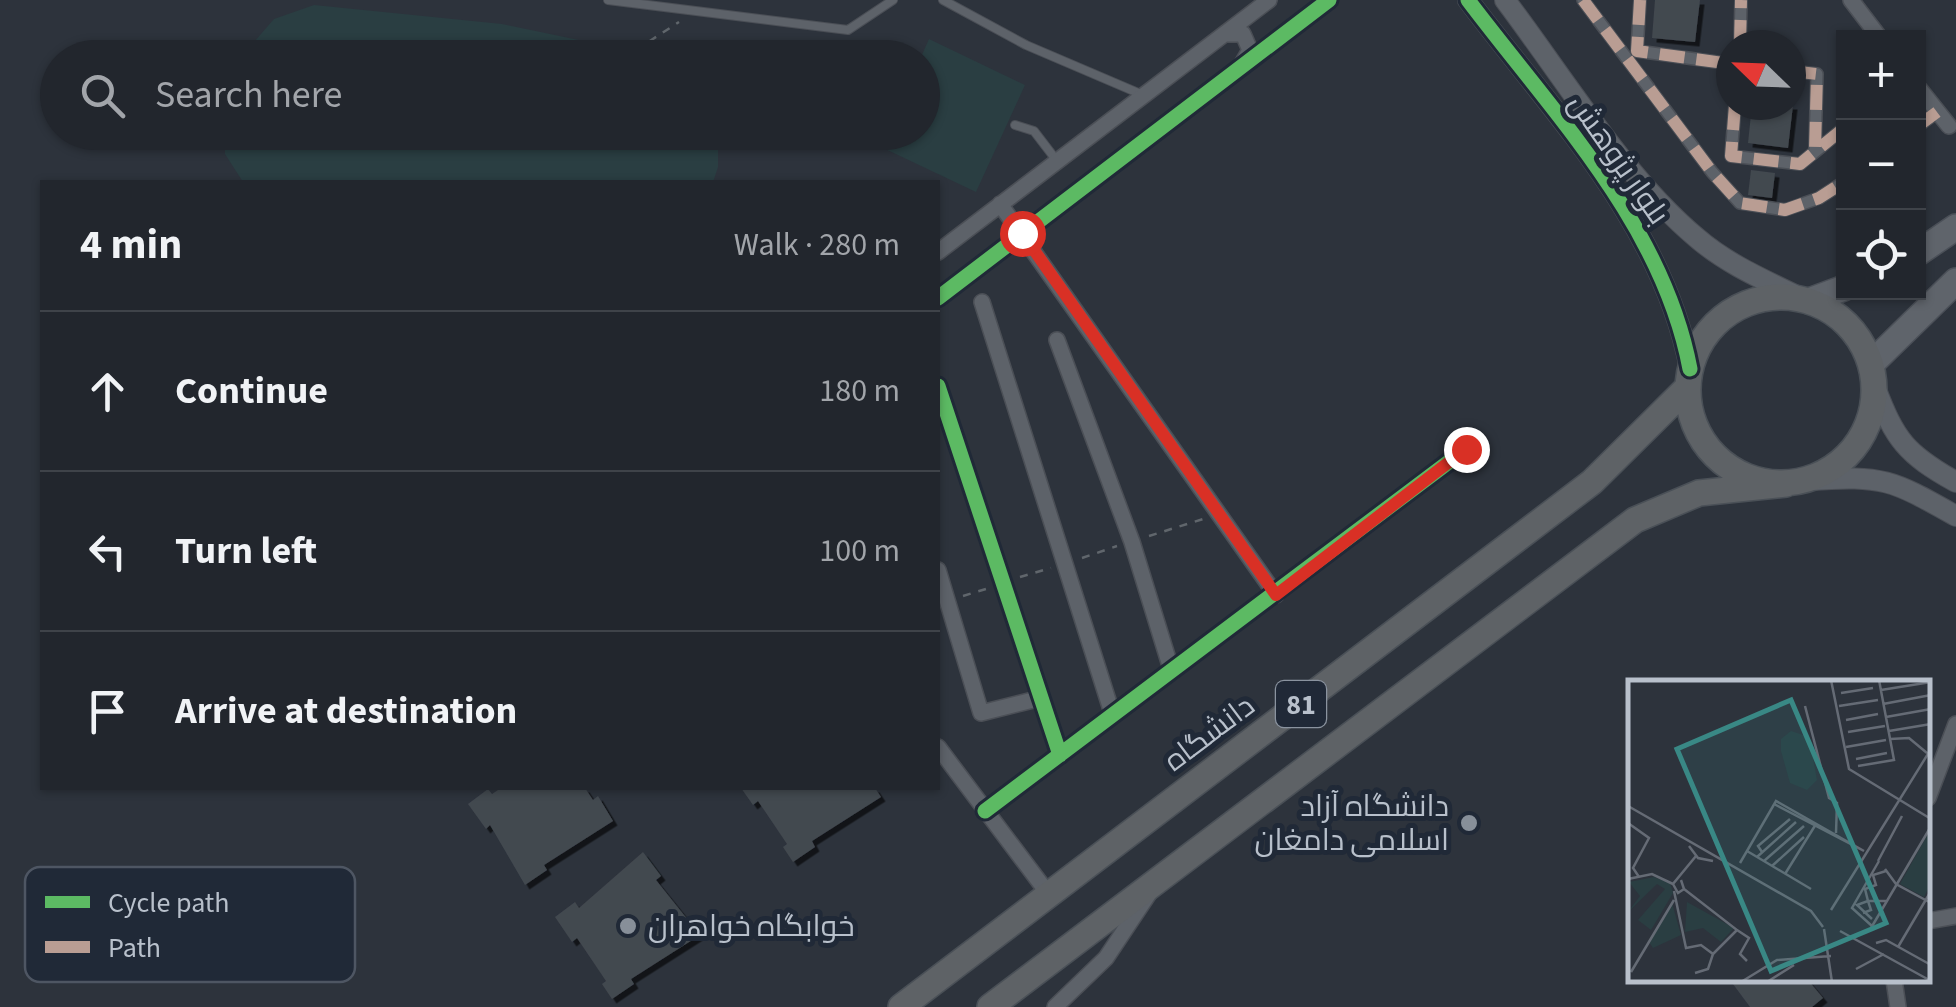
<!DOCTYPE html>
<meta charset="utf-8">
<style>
:root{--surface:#22262d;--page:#2e3239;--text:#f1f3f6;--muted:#a2a5aa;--line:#3f4349}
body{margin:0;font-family:"Source Sans 3",Cairo,sans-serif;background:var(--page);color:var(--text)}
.controls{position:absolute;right:30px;top:30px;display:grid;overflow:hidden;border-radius:0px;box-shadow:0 2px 8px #0004}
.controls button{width:90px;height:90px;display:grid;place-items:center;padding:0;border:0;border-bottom:2px solid var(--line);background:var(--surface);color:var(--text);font:50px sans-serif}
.compass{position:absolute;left:1716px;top:30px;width:90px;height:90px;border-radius:50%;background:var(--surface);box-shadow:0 2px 8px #0004;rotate:293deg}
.stop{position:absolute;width:30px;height:30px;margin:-22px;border:8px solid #d93025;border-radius:50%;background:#fff}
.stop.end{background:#d93025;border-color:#fff;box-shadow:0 2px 10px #0008}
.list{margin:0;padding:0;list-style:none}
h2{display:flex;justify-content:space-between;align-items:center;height:130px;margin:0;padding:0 40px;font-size:42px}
h2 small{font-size:32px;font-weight:400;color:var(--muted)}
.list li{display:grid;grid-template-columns:65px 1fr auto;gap:30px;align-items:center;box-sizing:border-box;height:160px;padding:0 40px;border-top:2px solid var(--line)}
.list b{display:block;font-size:38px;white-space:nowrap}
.list em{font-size:32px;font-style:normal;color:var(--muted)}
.icon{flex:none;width:55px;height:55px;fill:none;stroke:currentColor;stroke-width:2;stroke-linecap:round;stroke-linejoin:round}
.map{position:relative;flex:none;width:1956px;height:1007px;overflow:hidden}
.search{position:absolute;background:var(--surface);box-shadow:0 2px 8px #0004;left:40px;top:40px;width:900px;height:110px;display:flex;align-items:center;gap:25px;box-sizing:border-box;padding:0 35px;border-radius:55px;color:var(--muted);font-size:38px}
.panel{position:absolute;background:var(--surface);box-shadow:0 2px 8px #0004;left:40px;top:180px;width:900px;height:610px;border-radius:0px}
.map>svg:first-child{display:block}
.green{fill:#2a3e42}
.building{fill:#42484f;filter:url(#shadow)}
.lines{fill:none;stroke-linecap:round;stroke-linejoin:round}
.service-casing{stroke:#4b4f56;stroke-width:10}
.pedestrian-casing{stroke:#4b4f56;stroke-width:14}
.minor-casing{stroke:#4b4f56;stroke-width:18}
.tertiary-casing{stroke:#4b4f56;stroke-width:22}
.primary-casing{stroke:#4b5058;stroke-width:28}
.trunk-casing{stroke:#4a5057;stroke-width:28}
.path{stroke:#60666c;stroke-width:2.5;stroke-dasharray:8 8;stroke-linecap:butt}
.service{stroke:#5d6269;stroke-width:8}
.pedestrian{stroke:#5d6269;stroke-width:11}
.minor{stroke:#5d6269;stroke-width:15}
.tertiary{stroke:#5d6269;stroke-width:20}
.primary{stroke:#5f646b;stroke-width:25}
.trunk{stroke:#5e6266;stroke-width:25}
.quiet{stroke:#b99d93;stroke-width:12;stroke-dasharray:25 12;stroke-linecap:butt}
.cycleway-casing{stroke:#202937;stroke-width:21}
.cycleway{stroke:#5cba63;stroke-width:15}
.route{stroke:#d93025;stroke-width:12}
.poi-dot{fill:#878f99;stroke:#202937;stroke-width:4}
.labels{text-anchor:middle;stroke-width:10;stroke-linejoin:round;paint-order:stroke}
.shield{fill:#202937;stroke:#8a939f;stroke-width:2.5}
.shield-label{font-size:28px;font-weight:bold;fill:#b8c0cb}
.street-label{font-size:30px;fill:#b8c0cb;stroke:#202937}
.poi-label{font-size:30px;fill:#b8c0cb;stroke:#202937;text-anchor:end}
.inset-road{fill:none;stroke:#656b75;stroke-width:2.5}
.view{fill:#398885;fill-opacity:0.15;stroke:#398885;stroke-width:5}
.inset-edge{fill:none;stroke:#b8c0cb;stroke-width:5}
.key{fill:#202937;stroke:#4e5663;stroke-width:2.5}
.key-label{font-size:28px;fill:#b8c0cb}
</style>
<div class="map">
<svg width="1956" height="1007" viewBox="0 0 1956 1007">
<defs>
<filter id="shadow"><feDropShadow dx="4.5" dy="4.5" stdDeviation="0" flood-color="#0009"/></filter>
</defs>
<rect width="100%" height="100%" fill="#2d333c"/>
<path class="green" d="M314 5 502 24 660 57H241L274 19Z
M929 39 1025 85 976 192 879 146 885 133 922 132 921 57Z
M225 133H718V167L713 182H243L225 154Z"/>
<path class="building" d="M1655 0H1700L1695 42 1652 38Z
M1752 105H1793L1788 148 1748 143Z
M1751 170 1775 173 1772 198 1748 195Z
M501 788H585L593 800 598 796 613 821 544 865 547 870 525 885 490 825 486 829 468 804 488 789 492 794Z
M741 788H875L881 797 812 841 815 847 793 862 783 847 787 844 758 801 753 805Z
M643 852 661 876 656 880 700 935 631 979 634 984 612 999 602 984 606 981 577 938 572 942 555 917 575 902 579 908Z
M1730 980H1808L1823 998 1812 1007H1750Z"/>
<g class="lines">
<defs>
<path id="service" d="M608 0 848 30 893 0
M943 0 1026 45 1143 95
M1015 125 1034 131 1057 161"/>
<path id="pedestrian" d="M1583 0 1712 172 1740 203 1785 210 1819 198 1844 182
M1640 0 1637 51 1731 64
M1740 45 1741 0
M1791 71 1817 74 1815 149
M1735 105 1731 156 1800 164 1844 128
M1918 126 1937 112"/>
<path id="minor" d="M1851 0 1880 38
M1226 34H1243L1250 50 1242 64
M1918 87 1949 126
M1000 204 1276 595
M938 252 1269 0
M938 298 1329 0
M982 302 1113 716
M1057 340 1132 542 1172 672
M938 386 1060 755
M938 570 981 713 1041 698
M938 747 1050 896
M1928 798 1956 724
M985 811 1466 449
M1928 921 1956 916
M1894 980 1898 1007
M1055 1007 1106 958 1148 895"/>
<path id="tertiary" d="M1468 0C1554 114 1663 225 1690 369
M1505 0C1564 78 1623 176 1697 238 1728 265 1767 281 1803 299
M1875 387C1895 440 1906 454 1956 482
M1810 480C1884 475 1892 480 1956 516"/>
<path id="primary" d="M1918 253 1956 227
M1809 301 1844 288
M1871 364 1956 281"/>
<path id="trunk" d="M1688 390a93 93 0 1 1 186 0a93 93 0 1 1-186 0Z
M901 1007 1592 482 1688 387
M990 1007 1635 520 1699 493 1786 484"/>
</defs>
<use href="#service" class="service-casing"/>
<use href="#pedestrian" class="pedestrian-casing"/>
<use href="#minor" class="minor-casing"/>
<use href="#tertiary" class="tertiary-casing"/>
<use href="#primary" class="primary-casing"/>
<use href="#trunk" class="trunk-casing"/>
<path class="path" d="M636 50 679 22
M1149 536 1203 519
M1082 558 1117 546
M1020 577 1051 568
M963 596 989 588"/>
<use href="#service" class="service"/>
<use href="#pedestrian" class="pedestrian"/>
<use href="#minor" class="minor"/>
<use href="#tertiary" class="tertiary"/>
<use href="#primary" class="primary"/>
<use href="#trunk" class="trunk"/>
<path class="quiet" d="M1583 0 1712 172 1740 203 1785 210 1819 198 1844 182
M1640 0 1637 51 1731 64
M1740 45 1741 0
M1791 71 1817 74 1815 149
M1735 105 1731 156 1800 164 1844 128
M1918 126 1937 112"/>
<defs>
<path id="cycleway" d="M1468 0C1554 114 1663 225 1690 369
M938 298 1329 0
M938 386 1060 755
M985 811 1466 449"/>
</defs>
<use href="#cycleway" class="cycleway-casing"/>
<use href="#cycleway" class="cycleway"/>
</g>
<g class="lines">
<path class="route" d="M1022 233 1276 595 1466 449"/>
</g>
<g class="poi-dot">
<circle cx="1469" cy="823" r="10"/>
<circle cx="628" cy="926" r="10"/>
</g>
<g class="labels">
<rect class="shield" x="1276" y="681" width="50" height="46" rx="8"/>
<g class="shield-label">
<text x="1301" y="714">81</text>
</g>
<g class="street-label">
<text transform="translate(1619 159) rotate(55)" y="10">بلوار پژوهش</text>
<text transform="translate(1209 733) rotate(-37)" y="10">دانشگاه</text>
</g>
<g class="poi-label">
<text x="1449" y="816">دانشگاه آزاد<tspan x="1449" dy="34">اسلامی دامغان</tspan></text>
<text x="648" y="936" text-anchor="start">خوابگاه خواهران</text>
</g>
</g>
<g transform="translate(1628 680)">
<rect width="302" height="302" fill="#2d333c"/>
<path d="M163 51 178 56 185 78 189 100 179 110 162 103 153 71V59ZM302 150V205L296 217 272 204ZM26 197 42 203 45 213 23 250 10 240 37 209 29 204 0 232 12 216 1 202ZM59 222 106 248 93 262 75 248 57 252ZM44 223 53 255 25 268 21 262Z" fill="#2a3e42"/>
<path class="inset-road" d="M203 0 221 89 303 139M253 10 303 2M213 13 245 8M255 24 303 15M177 26 201 118 209 123 208 153M211 26 250 20M258 37 303 29M218 40 250 34M261 51 303 44M220 52 257 46M262 59 281 58 299 73M218 67 258 60M228 79 259 73M230 86 266 80 251 0M146 124 236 171M0 126 183 231 195 247M0 143 21 158 5 188 11 197M61 166 70 178 85 181M119 171 183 209M134 172 130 166 162 139M129 177 168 142M136 181 176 146M250 181 274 136M112 183 148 121 236 171M144 186 176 157M257 189 268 204 303 223M157 194 188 144M0 199 24 194 45 204M53 200 56 209 50 213 45 204 68 176M56 209 109 250 85 274M46 211 58 268 73 265 85 274 80 289 67 293M203 230 303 69M235 233 243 230 240 221H258M244 239 229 225 240 221 237 209 248 205 245 195 258 191M244 246 224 228 251 181M243 248 302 148M196 249 204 302M109 250 121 258 112 274 119 281M212 251 303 301M248 263 258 260 303 285M270 267 303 211M228 289 256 274M3 292 46 220M113 302 149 280 203 276M139 302 166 285"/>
<path class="view" d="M163 20 258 243 143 291 49 69Z"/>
<rect width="302" height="302" class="inset-edge"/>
</g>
<rect x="25" y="867" width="330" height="115" rx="15" class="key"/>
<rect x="45" y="896" width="45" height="12" fill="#5cba63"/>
<rect x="45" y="941" width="45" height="12" fill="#b99d93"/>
<g class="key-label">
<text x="108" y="912">Cycle path</text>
<text x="108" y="957">Path</text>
</g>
</svg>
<div class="controls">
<button>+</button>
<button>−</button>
<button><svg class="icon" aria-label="locate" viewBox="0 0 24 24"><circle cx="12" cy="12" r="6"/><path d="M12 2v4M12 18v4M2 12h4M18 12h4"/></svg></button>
</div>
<svg class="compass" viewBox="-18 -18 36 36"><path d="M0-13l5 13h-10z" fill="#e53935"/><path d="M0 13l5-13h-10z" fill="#a2a5aa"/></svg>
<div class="stop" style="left:1022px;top:233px"></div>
<div class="stop end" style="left:1466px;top:449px"></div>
<div class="search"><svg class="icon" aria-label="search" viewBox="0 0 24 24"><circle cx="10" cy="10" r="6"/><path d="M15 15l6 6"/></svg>Search here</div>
<section class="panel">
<h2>4 min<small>Walk · 280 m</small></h2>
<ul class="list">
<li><svg class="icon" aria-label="ahead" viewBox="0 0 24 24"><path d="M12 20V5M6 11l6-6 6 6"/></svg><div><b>Continue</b></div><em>180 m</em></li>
<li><svg class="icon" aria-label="left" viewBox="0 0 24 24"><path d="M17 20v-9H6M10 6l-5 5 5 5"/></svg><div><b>Turn left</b></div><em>100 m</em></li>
<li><svg class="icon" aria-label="arrive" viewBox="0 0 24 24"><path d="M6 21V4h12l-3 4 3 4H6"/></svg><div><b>Arrive at destination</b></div></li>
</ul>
</section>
</div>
